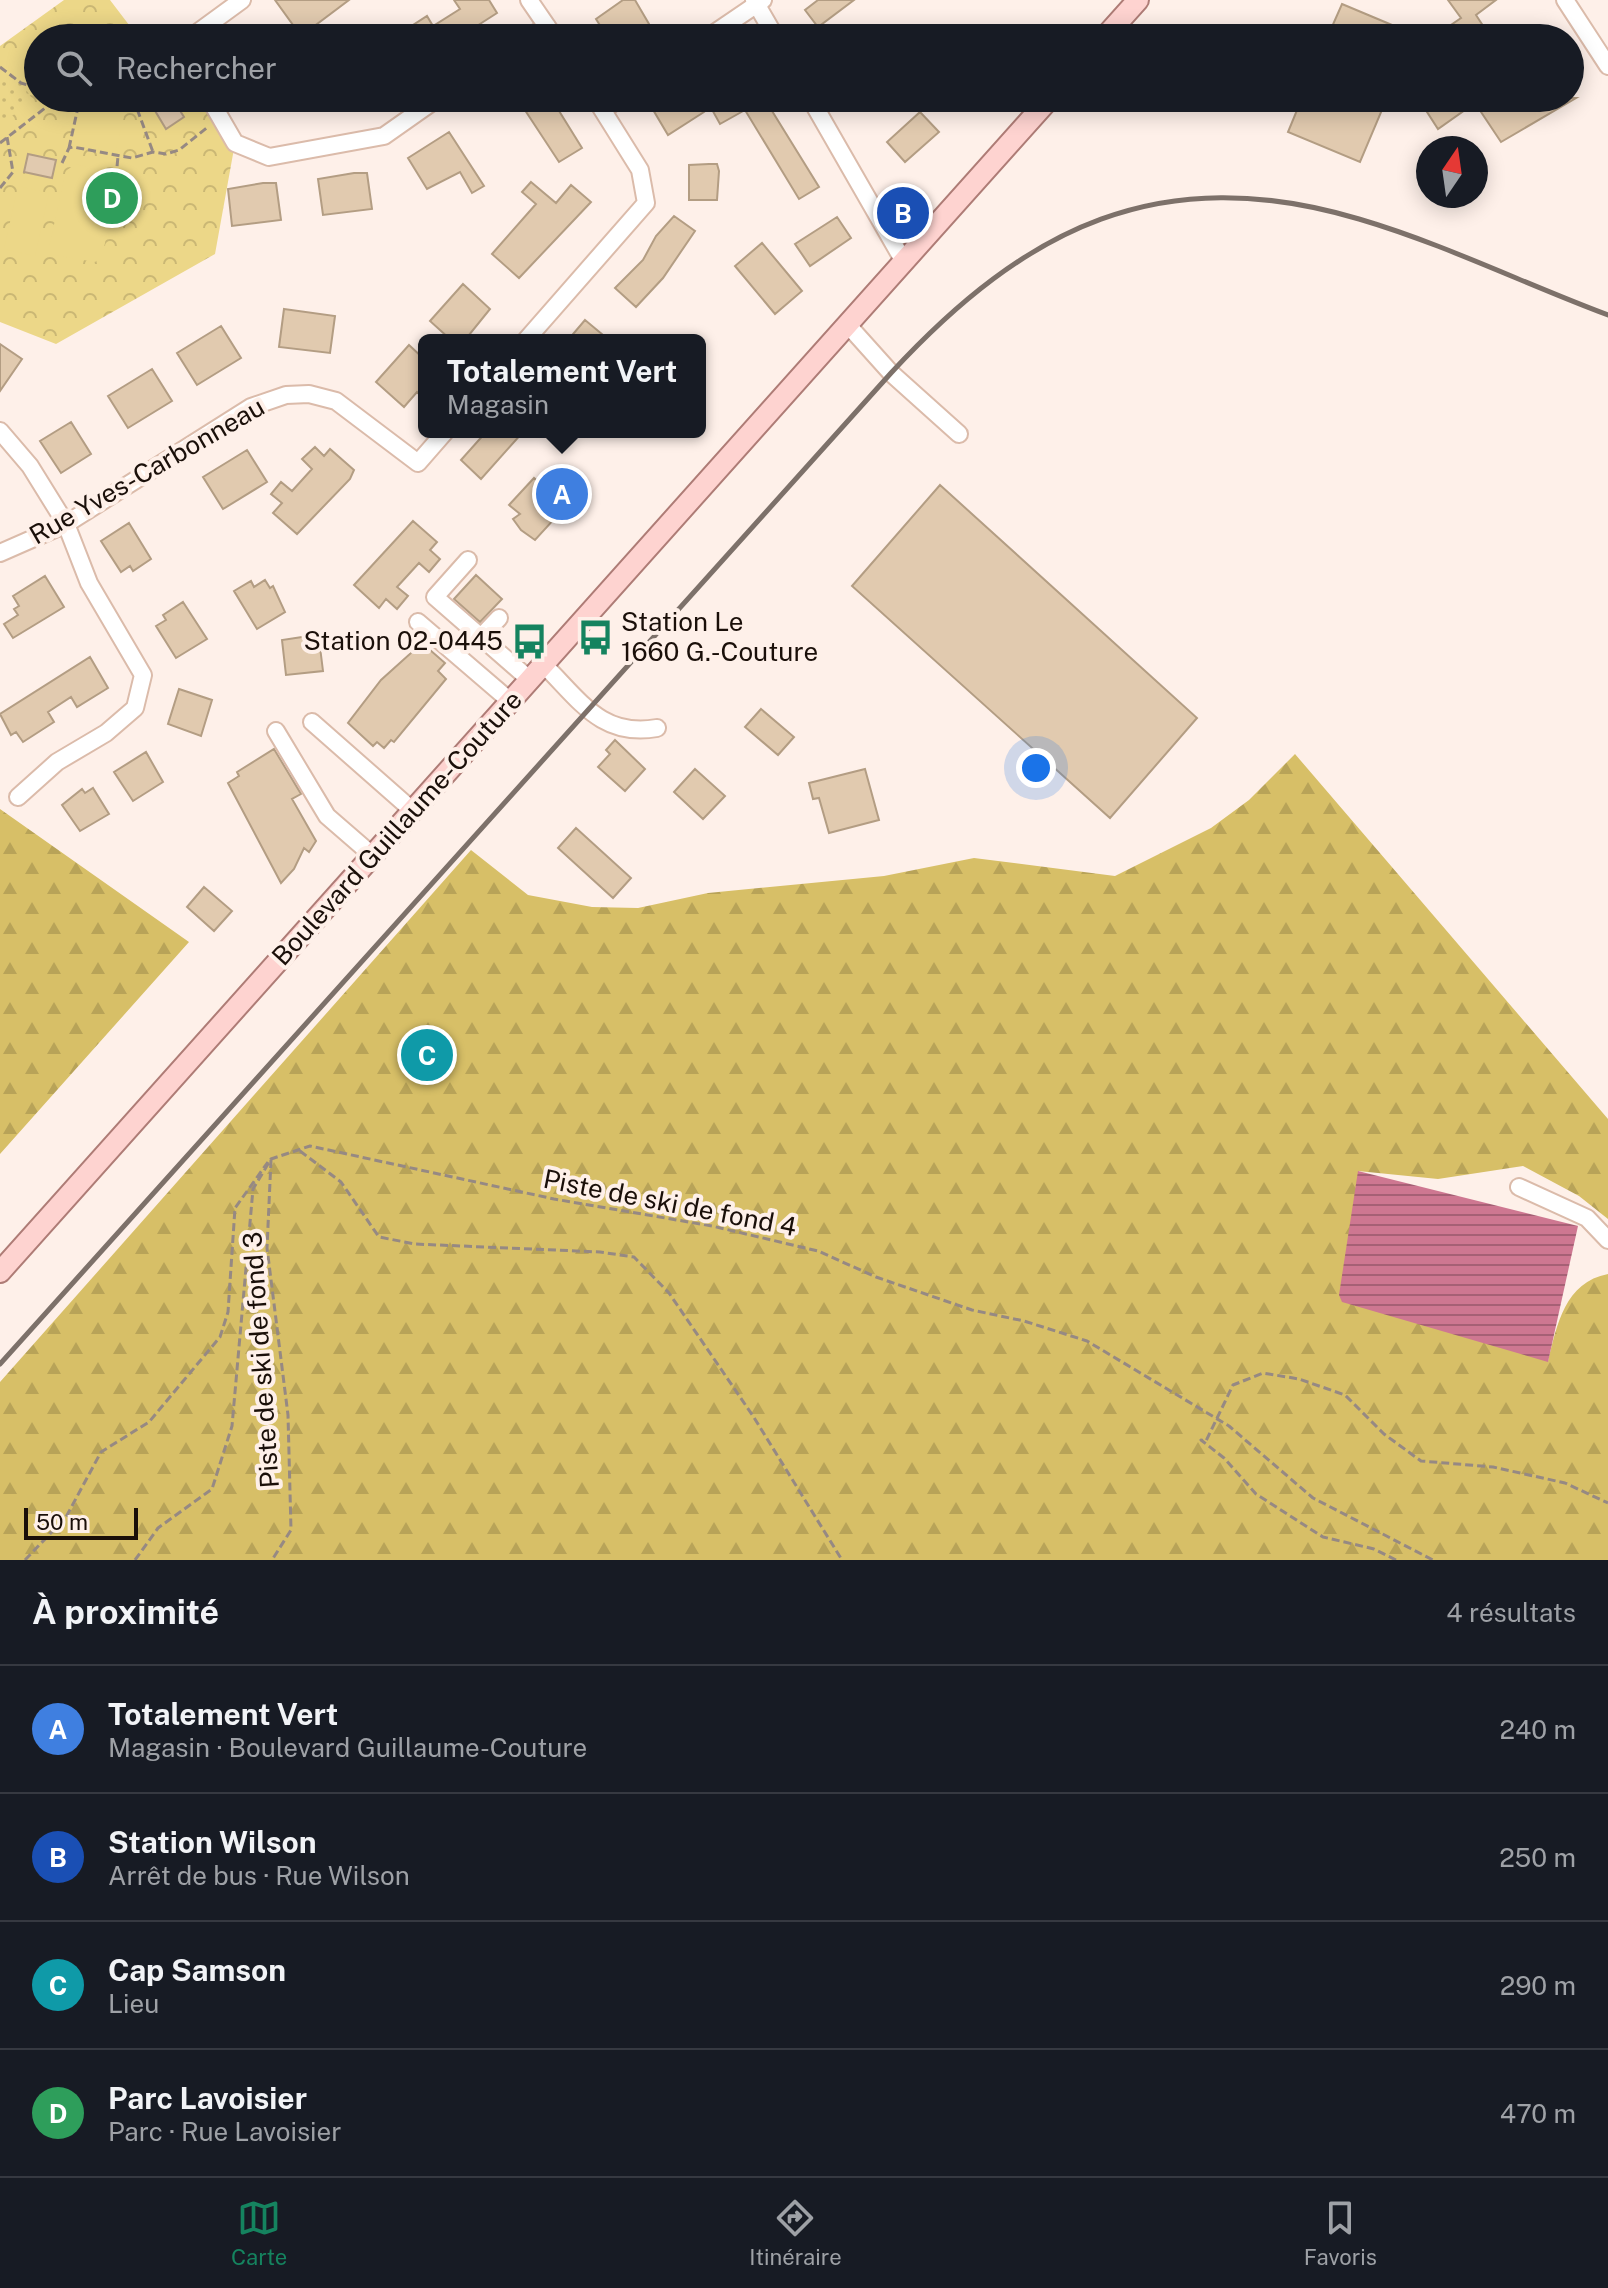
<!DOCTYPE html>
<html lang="fr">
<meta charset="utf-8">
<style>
:root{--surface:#171b24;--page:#20242c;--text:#f1f3f6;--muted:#9ea1a6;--line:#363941;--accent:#15835f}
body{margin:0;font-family:"Public Sans",sans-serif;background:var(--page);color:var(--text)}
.compass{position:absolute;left:1416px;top:136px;width:72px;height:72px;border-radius:50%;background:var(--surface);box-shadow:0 4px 20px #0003;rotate:13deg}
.scale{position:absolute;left:24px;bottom:20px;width:114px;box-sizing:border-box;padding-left:8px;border:4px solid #1a0f09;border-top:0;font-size:22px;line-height:28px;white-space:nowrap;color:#1a0f09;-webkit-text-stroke:6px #fef0e9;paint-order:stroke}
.you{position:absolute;left:1036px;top:768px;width:28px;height:28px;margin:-20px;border:6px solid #fff;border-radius:50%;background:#1a73e8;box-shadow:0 0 0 12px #1a73e833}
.badge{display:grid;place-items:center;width:52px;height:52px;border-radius:50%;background:var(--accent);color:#fff;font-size:26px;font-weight:700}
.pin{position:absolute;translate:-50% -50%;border:4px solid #fff;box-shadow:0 2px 8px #0006}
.popup{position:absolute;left:418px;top:334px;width:288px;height:104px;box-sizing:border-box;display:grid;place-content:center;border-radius:12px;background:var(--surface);filter:drop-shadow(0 2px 6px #0005);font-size:26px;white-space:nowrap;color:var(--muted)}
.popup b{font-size:30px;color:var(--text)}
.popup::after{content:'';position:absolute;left:50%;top:100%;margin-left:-16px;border:16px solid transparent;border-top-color:var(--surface)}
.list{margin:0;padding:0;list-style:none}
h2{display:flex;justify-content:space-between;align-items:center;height:104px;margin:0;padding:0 32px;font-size:34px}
h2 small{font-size:26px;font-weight:400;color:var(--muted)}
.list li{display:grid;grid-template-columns:52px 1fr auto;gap:24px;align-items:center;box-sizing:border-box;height:128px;padding:0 32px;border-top:2px solid var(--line)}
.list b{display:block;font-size:30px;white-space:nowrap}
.list p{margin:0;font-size:26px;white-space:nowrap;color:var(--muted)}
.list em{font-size:26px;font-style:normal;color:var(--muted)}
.icon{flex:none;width:44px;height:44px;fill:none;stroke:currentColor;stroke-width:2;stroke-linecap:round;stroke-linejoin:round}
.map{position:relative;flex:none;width:1608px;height:1560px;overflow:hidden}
.search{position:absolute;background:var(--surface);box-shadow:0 4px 20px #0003;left:24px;right:24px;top:24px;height:88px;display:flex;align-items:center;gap:20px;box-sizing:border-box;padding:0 28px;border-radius:44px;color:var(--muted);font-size:30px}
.sheet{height:616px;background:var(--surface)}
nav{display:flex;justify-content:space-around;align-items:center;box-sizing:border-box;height:112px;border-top:2px solid var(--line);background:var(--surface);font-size:22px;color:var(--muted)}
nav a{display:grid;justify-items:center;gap:4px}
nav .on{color:var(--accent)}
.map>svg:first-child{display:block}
.forest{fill:url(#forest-firs)}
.park{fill:url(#park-crowns)}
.garden{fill:url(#garden-dots)}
.pitch{fill:#ecd788}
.water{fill:url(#water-rules)}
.building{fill:#e1caaf;stroke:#b39d83;stroke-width:2}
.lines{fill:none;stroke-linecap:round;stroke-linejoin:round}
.minor-casing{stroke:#dbbbaa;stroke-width:20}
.major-casing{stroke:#ae7c76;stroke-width:24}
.path{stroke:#968983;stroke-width:3;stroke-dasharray:8 4;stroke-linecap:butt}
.minor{stroke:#fff;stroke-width:16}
.major{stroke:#fed3d0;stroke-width:20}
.rail{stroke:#7d716a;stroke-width:5}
.labels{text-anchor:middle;stroke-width:8;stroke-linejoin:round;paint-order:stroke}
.street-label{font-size:26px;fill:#1a0f09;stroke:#fef0e9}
.poi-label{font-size:26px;fill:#1a0f09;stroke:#fef0e9;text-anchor:start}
</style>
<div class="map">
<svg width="1608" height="1560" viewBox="0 0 1608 1560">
<defs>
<pattern id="forest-firs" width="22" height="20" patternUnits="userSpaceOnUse" patternTransform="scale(2)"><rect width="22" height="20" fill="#d7bf67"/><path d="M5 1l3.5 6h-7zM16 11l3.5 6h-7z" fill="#b8a358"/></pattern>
<pattern id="park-crowns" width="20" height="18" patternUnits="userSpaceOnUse" patternTransform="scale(2)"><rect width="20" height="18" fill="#ecd788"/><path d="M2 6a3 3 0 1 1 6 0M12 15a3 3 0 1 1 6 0" fill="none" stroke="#cab774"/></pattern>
<pattern id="garden-dots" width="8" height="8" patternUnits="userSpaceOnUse" patternTransform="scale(2)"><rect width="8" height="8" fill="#ecd788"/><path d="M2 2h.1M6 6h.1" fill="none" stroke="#cab774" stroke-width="1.8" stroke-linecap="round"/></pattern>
<pattern id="water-rules" width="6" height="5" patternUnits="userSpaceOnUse" patternTransform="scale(2)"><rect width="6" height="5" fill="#ce7791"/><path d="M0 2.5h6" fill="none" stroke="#a66075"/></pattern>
</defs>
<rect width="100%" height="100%" fill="#fef0e9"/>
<path class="forest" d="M1295 754 1608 1119V1219L1579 1196 1523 1166 1438 1179 1358 1171 1548 1361C1557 1325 1565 1282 1608 1274V1560H0V1382L471 850 528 895 592 907 638 908 708 893 884 876 974 858 1115 876 1211 828 1249 800Z
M0 809 189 942 0 1154Z"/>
<path class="park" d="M64 0H110L139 38H38V98H209L235 143 215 254 56 344 0 322V46Z"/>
<path class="garden" d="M0 67 21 83 34 101 0 124Z"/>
<path class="pitch" d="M55 27 63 38H38V76L32 80 14 53Z
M80 98 128 100 115 153 70 142Z
M75 164 110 173 118 182 102 257 95 262 55 255 49 247 66 171Z
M18 186 49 193 35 256 4 249Z"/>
<path class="water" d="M1358 1171 1578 1226 1548 1362 1342 1302 1339 1295Z"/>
<path class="building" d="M275 0H349L301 36Z
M454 0H489L497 13 458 38H393L427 16 433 26 460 9Z
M623 0H635L649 24 625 38H608L596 19Z
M818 0H854L818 27 805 10Z
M1448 0H1496L1476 15 1491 38H1432L1461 18Z
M1342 4 1423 38H1327Z
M161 98H172L184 117 166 129 151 104Z
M517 98H551L582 148 559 162Z
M669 98H696L704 112 668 135 652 108Z
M724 98H764L819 187 799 199 745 110 720 124 710 106Z
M1302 98H1387L1360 162 1288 132Z
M1418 98H1576L1501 142 1475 103 1438 129Z
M920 112 939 132 905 162 887 142Z
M449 132 484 186 472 193 460 172 427 189 408 158Z
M28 154 56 160 52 178 24 172Z
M709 164H717L719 171 717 200H689V165Z
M354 173H367L372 209 323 215 318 179Z
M531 182 556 203 571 185 591 202 519 278 492 254 536 204 522 192Z
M263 183H276L281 220 232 226 228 189Z
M674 216 695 231 663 278 636 307 615 288 643 260 656 236Z
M837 217 851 238 810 266 795 244Z
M762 243 802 291 775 314 735 266Z
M463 284 490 309 465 340H451L430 321Z
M284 309 335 316 330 353 279 347Z
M585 320 609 340H568Z
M221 326 241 358 197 385 177 353Z
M0 344 22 359 0 391Z
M409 345 424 359V399L417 392 404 407 376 382Z
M152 369 172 401 128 428 108 396Z
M71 422 91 454 61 473 40 441Z
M486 432H523L481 479 461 460Z
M315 447 324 456 330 449 354 470 350 479 297 534 273 513 282 503 271 494 281 482 292 491 312 469 302 459Z
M247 450 267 482 223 509 203 477Z
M553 473 577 494 535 540 521 530 513 519 520 514 509 505 534 478 542 485Z
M940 485 1197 718 1110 818 852 586Z
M413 521 437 542 430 550 440 559 429 572 419 563 397 587 408 596 397 609 386 599 379 608 354 585Z
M129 523 151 559 133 571 130 566 121 572 101 541Z
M476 575 502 599 480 622 454 599Z
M45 576 64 607 13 638 4 624 18 615 14 609 19 606 13 596Z
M265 580 270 588 273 586 285 612 257 629 234 591 251 581 254 587Z
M183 602 207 639 176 658 156 626 166 620 163 615Z
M309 636V640L319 639 323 671 286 675 282 640Z
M422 643 445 663 438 671 446 679 394 742 391 740 384 748 377 742 373 746 348 723 381 680Z
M90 657 108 688 77 707 71 697 48 712 54 722 23 742 16 732 11 735 0 714Z
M179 689 212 700 201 736 168 724Z
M761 709 794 737 778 755 745 727Z
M615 740 645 769 625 791 598 767 610 754 606 750Z
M274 749 301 794 292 799 316 841 309 852 304 848 294 869 281 883 228 783 239 776 237 772Z
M146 752 163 782 133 801 114 772Z
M695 769 725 796 703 819 674 792Z
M865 769 879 820 829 833 819 798 813 799 809 783Z
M93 788 109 814 80 831 62 805 82 789 85 793Z
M576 828 631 878 613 898 558 848Z
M204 887 232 911 214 931 187 907Z"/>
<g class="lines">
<defs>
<path id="minor" d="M529 0 555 38
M754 0 776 38
M1565 0 1608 66
M190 38 242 0
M528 38 547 26
M707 38 763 0
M209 98 235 143 269 157 384 136 438 98
M810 98 903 260
M603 110 620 98
M847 324 891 373 959 434
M526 340 646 203 640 170 595 98
M0 431 30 466 66 524 89 583 143 675 135 708 106 733 57 762 18 797
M0 553 66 524 251 407 286 395 309 394 336 401 418 463 445 432
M468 560 435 597 529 679
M418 622 510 701
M481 637 499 618
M543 664C579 699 601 738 657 728
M312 722 412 810
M276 731 327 816 372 855
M1519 1187 1587 1218 1608 1240"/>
<path id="major" d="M1104 38 1138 0
M0 1272 1050 98"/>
</defs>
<use href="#minor" class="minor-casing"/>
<use href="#major" class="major-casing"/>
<path class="path" d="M0 67 21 83 38 88
M133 98 153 152
M0 143 58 98
M69 148 80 98
M62 163 69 148 73 147 132 158 153 152 166 154 179 150 209 126
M116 178 118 156
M0 188 13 172 7 137
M300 1151 341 1182 379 1237 415 1244 600 1252 634 1257 669 1293 753 1416 842 1560
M271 1160 267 1248 288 1415 291 1530 272 1560
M25 1560 66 1517 101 1452 149 1422 220 1337 228 1312 235 1208 268 1162
M135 1560 158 1528 212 1489 232 1426 253 1189 271 1159 310 1146 554 1199 712 1226 818 1251 876 1277 972 1310 1024 1321 1087 1341 1229 1426 1313 1498 1433 1560
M1396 1560 1374 1549 1323 1537 1256 1494 1224 1458 1201 1440 1206 1441 1233 1385 1263 1373 1299 1379 1345 1395 1384 1434 1421 1461 1493 1467 1565 1483 1608 1503"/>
<use href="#minor" class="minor"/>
<use href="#major" class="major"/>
<path class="rail" d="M0 1364 891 373C1026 227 1160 160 1359 219 1444 244 1525 284 1608 315"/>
</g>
<defs>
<symbol id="bus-bare" viewBox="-9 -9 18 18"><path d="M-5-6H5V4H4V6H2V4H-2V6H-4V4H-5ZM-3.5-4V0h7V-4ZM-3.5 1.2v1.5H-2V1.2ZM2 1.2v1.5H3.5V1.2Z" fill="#15835f" stroke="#fef0e9" stroke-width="2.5" paint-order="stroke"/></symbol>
</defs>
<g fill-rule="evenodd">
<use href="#bus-bare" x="570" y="612" width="51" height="51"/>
<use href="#bus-bare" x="504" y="616" width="51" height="51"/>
</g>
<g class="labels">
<g class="street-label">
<text transform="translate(147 471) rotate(-30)" y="9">Rue Yves-Carbonneau</text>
<text transform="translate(397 828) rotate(-48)" y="9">Boulevard Guillaume-Couture</text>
<text transform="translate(670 1203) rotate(11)" y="9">Piste de ski de fond 4</text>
<text transform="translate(261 1360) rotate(-94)" y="9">Piste de ski de fond 3</text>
</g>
<g class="poi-label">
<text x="621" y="631">Station Le<tspan x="621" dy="30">1660 G.-Couture</tspan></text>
<text x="503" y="650" text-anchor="end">Station 02-0445</text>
</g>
</g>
</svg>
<svg class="compass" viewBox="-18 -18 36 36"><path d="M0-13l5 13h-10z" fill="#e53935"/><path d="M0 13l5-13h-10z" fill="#9ea1a6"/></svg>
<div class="scale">50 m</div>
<div class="you"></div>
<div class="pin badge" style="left:562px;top:494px;background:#3f7fe0">A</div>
<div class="popup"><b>Totalement Vert</b>Magasin</div>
<div class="pin badge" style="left:903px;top:213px;background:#1a4fb4">B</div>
<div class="pin badge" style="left:427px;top:1055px;background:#0f9aa8">C</div>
<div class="pin badge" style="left:112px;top:198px;background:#2e9e5b">D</div>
<div class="search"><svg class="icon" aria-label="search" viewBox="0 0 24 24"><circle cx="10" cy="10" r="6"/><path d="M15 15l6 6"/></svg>Rechercher</div>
</div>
<section class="sheet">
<h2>À proximité<small>4 résultats</small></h2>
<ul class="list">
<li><span class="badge" style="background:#3f7fe0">A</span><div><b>Totalement Vert</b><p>Magasin · Boulevard Guillaume-Couture</p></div><em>240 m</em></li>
<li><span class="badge" style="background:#1a4fb4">B</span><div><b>Station Wilson</b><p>Arrêt de bus · Rue Wilson</p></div><em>250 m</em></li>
<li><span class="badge" style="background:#0f9aa8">C</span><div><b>Cap Samson</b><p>Lieu</p></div><em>290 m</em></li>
<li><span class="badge" style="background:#2e9e5b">D</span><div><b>Parc Lavoisier</b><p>Parc · Rue Lavoisier</p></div><em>470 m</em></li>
</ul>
</section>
<nav>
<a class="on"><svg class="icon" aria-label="map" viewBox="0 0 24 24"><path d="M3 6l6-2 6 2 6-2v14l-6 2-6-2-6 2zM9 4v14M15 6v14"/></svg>Carte</a>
<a><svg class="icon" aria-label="directions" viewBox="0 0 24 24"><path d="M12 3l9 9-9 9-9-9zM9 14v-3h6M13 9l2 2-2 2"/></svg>Itinéraire</a>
<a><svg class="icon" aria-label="saved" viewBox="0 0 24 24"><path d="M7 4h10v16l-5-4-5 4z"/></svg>Favoris</a>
</nav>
